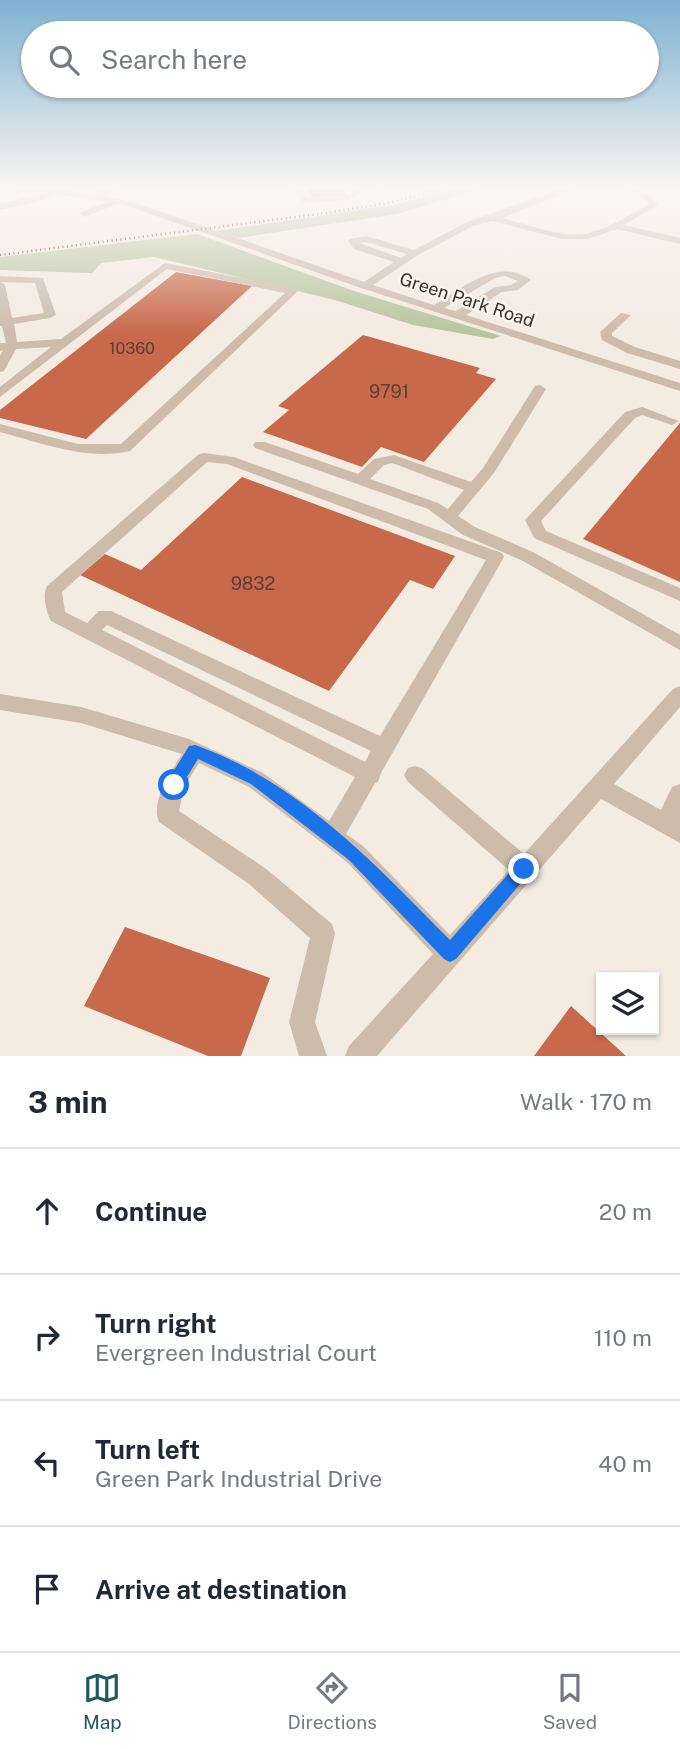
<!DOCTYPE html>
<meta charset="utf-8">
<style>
:root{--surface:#fff;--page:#f6f6f7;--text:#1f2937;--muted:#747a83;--line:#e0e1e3;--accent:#1f5a5e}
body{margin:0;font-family:"Public Sans",sans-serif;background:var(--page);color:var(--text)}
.controls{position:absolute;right:21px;bottom:21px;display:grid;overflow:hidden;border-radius:0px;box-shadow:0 2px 5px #0004}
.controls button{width:63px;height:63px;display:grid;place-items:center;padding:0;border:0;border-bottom:2px solid var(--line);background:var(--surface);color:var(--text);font:35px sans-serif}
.stop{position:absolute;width:21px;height:21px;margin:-16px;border:5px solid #1a73e8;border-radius:50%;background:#fff}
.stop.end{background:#1a73e8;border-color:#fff;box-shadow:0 2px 7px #0008}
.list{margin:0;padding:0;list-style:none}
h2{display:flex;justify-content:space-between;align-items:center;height:91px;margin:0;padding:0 28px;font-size:30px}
h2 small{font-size:23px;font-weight:400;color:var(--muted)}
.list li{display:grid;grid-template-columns:46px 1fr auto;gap:21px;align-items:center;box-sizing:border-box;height:126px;padding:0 28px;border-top:2px solid var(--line)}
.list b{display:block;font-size:26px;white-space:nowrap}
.list p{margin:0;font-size:23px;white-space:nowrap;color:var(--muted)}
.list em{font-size:23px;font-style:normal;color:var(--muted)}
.icon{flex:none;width:38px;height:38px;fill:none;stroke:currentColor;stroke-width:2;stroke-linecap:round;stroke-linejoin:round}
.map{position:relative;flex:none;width:680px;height:1056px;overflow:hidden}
.search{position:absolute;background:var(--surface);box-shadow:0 2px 5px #0004;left:21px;right:21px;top:21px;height:77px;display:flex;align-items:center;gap:18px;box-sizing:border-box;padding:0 24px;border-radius:38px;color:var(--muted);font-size:26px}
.sheet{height:595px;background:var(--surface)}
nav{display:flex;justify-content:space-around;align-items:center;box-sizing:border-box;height:98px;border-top:2px solid var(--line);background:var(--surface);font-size:19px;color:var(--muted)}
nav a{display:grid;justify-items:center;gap:4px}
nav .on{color:var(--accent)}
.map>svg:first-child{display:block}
.green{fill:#b8c4a0}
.building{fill:#c8694b}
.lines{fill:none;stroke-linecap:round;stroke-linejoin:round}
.minor{fill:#cdbbac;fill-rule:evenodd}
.rail{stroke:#3b302b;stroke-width:2.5;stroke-dasharray:1 3.5;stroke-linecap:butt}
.route{fill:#1a73e8}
.labels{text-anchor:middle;stroke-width:5;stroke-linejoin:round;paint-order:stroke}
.far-number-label{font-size:16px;fill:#5e3e33}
.far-street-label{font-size:18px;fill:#3b302b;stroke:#fbf5ee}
.number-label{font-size:18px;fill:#5e3e33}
</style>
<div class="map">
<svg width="680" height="1056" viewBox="0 0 680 1056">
<rect width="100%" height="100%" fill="#f4ebe1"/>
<path class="green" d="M464 187H488L397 214 238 238 216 231 392 205Z
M197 234 354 291 501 336 493 339 413 325 335 300 154 257 101 263 92 273 0 270V257Z"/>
<path class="building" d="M306 187H341L347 196 314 199Z
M176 272 252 286 86 439 0 418V410Z
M363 335 480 368 476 373 496 379 424 462 381 447 362 467 263 432 289 410 278 406Z
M680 423V582L583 539Z
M242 477 455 556 433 589 410 580 329 691 80 575 105 554 141 570Z
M125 927 270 978 241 1056H208L84 1006Z
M571 1006 626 1056H534Z"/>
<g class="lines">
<path class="minor" d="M0 187H29L93 194 106 187H136L110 191 102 195 133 202 364 282 394 262 354 249 348 241 350 239 366 236 414 250 467 222 568 187H580L502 218C529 224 561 239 589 233 610 228 630 215 649 204L641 196 616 187C635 187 646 190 658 205L624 225 680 238V244L617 229 588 239H562L493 221 473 226 418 255 373 285 434 305C463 288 498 256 531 280L518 290 502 292 466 315 680 383V391L361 288 128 206 117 204 85 217 80 214 82 212 107 202 57 194 37 202 0 210V204L44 193 0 190ZM366 242 407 254 401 258 359 243ZM505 276 518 281 511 285 495 287 456 311 444 308 495 278Z
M291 187H299L306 197 346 195 352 192 348 187H356L361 193 348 200 304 203Z
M367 187H392C387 191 372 191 367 187Z
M165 263 293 288 298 291 130 451C86 461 42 443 0 432V424L78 444H121L285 293 167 269 0 397V387L51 347 16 349 4 371 0 372V356L3 350 0 351V343H6L2 326H0V276L43 278 56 315 50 318 14 324 17 342 61 339ZM1 282 35 283 44 313 12 318 5 285Z
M621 313 631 315 612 333V336L635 347 680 361V369L627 353 602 340 600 332Z
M540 385 546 389 494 473 458 516 475 527 533 552 680 635V650L521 560 463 535 428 509 255 448 253 445 255 442H265L358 474 374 459 394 455 471 482 483 468 535 386ZM392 463 464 490 448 509 438 503 370 479 384 465Z
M642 407 679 421 672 425 642 415 635 418 541 521 546 531 680 588V601L534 538 525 520 625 412Z
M204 453 234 457 502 553 504 557 381 773 378 782 375 783 346 834 363 846 450 935 509 870 408 782 404 775 408 768 415 766 422 768 524 854 673 689 680 686V707L614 784 661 810 672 787 680 784V843L601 799 377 1056H345L349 1046 433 954 347 862 249 787 199 763 184 787 179 811 265 868 332 924 335 933 315 1022 327 1056H299L289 1022 310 938 249 884 159 822C150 801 171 772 182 754L81 723 0 710V694L81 707 189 739 263 773 329 821 355 777 51 621C46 612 42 594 47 586L199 454ZM207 462 227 464 486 560 380 736 111 611H99L87 623 65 612 62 592ZM107 625 371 751 365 762 102 630Z"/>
<path class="rail" d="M0 255 327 213 389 203 448 187"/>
</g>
<linearGradient id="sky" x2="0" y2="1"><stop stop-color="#7eb2d2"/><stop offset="0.56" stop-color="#faf6f2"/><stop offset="1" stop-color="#faf6f2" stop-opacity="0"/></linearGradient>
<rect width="680" height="335" fill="url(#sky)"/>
<path class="route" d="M195 745C298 781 375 864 450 940L518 863 524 861 530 863 533 869 456 959 450 962 444 959 349 860 251 784 198 759 179 790H168L166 785 168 780 189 746Z"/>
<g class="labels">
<g class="far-number-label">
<text x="132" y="354">10360</text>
</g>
<g class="far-street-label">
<text transform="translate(467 300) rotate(18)" y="6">Green Park Road</text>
</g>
<g class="number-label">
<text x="389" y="398">9791</text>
<text x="253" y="590">9832</text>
</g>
</g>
</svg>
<div class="controls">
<button><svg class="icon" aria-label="layers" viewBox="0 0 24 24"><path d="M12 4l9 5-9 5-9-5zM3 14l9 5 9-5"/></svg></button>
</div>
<div class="stop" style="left:174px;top:785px"></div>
<div class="stop end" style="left:524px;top:869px"></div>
<div class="search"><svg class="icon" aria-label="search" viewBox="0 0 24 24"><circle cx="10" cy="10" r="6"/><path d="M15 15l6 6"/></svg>Search here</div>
</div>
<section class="sheet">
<h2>3 min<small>Walk · 170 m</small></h2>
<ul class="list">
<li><svg class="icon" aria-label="ahead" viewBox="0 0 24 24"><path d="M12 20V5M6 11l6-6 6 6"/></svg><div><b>Continue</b></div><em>20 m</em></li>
<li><svg class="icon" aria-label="right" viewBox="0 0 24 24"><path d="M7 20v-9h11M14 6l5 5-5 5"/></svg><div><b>Turn right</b><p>Evergreen Industrial Court</p></div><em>110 m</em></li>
<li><svg class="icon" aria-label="left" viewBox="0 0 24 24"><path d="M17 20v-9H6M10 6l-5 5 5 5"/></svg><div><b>Turn left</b><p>Green Park Industrial Drive</p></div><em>40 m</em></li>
<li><svg class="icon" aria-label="arrive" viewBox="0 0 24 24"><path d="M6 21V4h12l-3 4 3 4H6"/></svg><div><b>Arrive at destination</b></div></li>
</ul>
</section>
<nav>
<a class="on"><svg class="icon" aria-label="map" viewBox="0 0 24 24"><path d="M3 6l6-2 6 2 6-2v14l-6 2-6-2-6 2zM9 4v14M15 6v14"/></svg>Map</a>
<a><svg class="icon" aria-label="directions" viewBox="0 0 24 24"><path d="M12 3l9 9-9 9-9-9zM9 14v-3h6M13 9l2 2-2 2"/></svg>Directions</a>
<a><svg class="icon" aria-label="saved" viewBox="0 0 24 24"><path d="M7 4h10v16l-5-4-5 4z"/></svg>Saved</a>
</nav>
